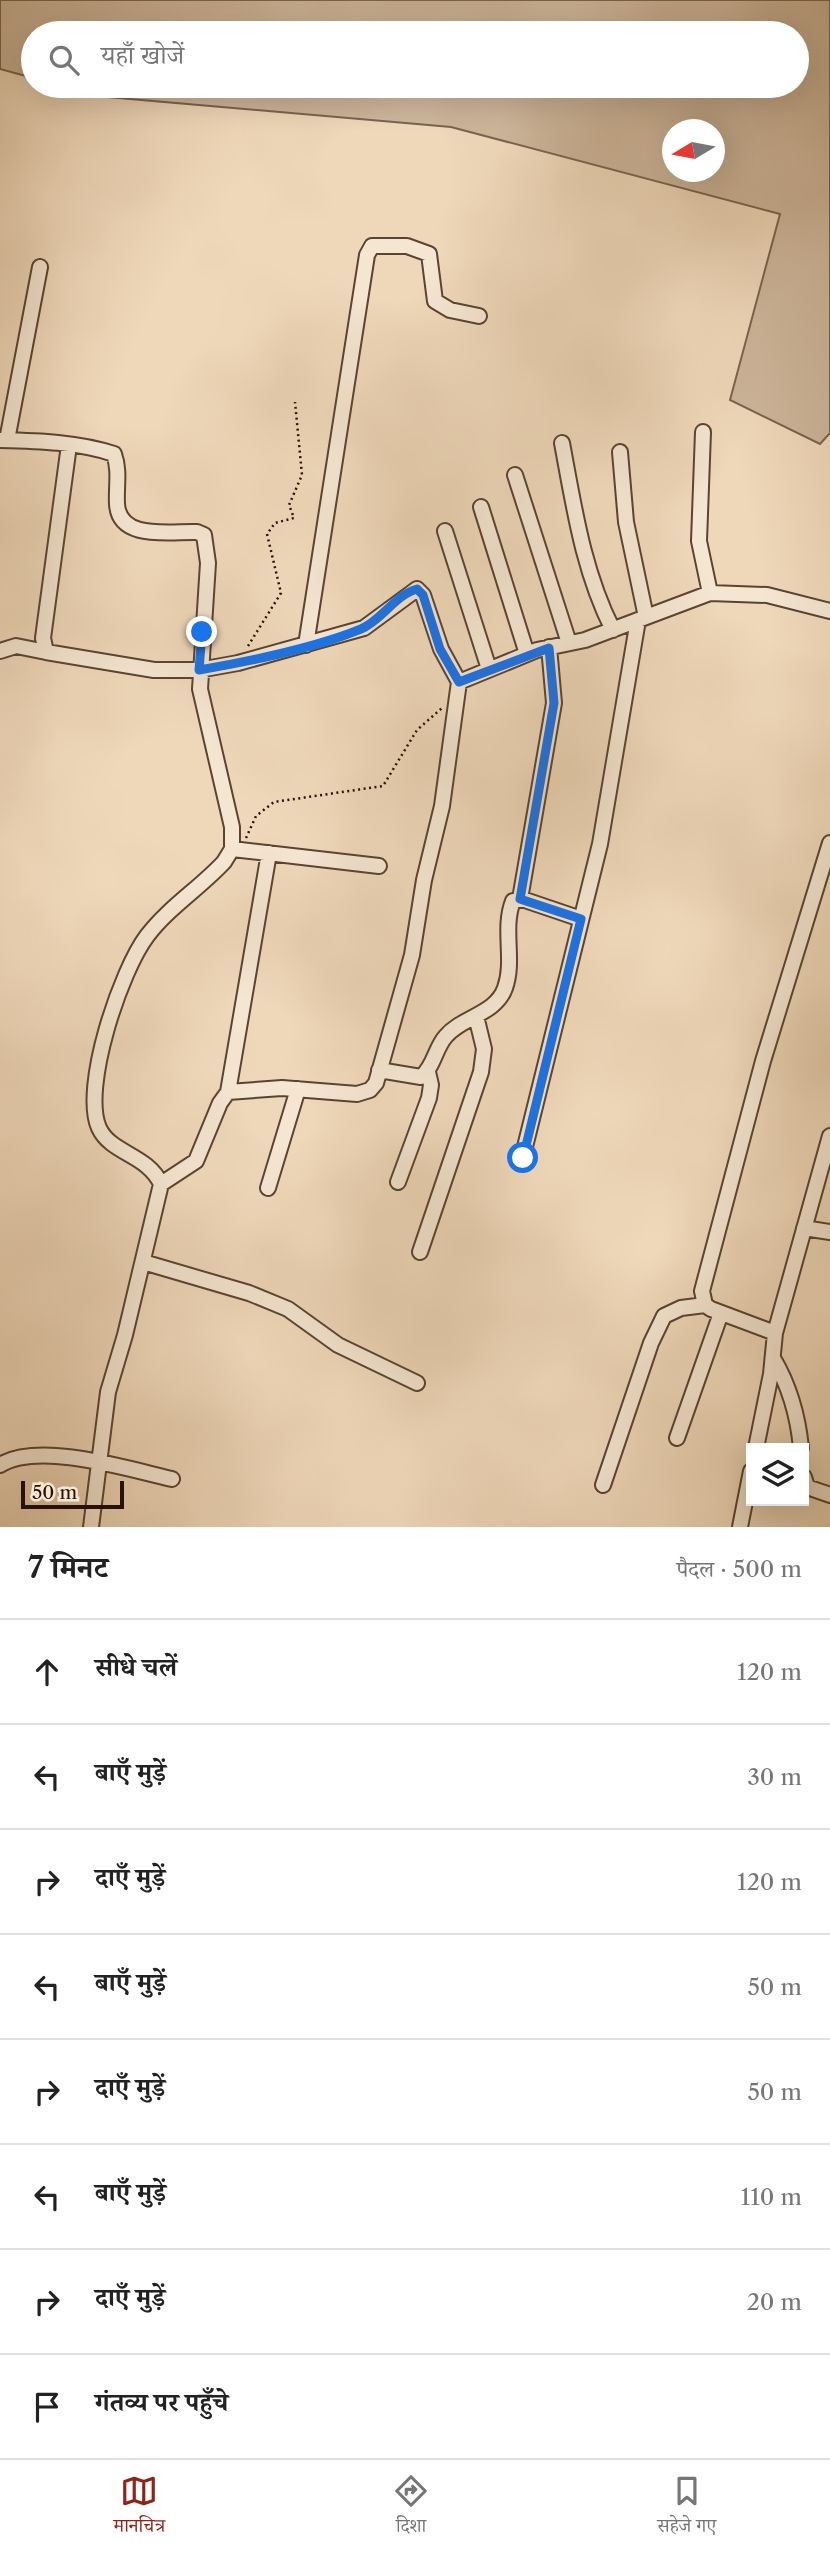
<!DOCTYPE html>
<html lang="hi">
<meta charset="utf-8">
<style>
:root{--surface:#fff;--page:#f6f6f6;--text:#222;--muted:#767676;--line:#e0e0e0;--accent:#8f2418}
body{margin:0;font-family:"Libre Caslon Text","Noto Serif Devanagari",serif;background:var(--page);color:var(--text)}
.controls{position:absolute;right:21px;bottom:21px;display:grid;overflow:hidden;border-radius:0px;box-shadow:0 7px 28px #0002}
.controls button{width:63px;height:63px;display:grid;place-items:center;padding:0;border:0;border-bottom:2px solid var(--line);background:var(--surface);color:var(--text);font:35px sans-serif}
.compass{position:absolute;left:662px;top:119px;width:63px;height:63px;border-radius:50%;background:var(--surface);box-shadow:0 7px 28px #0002;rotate:260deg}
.scale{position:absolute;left:21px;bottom:18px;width:103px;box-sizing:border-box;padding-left:7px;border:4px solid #281203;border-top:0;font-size:19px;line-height:24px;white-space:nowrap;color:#281203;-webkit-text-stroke:5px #f5e6d2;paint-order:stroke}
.stop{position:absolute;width:21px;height:21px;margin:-16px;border:5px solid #1a73e8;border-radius:50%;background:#fff}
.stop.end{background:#1a73e8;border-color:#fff;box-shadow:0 2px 7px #0008}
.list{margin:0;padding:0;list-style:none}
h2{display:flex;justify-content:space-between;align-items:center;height:91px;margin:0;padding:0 28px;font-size:30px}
h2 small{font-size:23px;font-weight:400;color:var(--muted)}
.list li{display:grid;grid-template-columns:46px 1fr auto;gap:21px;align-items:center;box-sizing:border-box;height:105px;padding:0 28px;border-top:2px solid var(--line)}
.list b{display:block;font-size:26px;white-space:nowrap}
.list em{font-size:23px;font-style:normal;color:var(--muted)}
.icon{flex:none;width:38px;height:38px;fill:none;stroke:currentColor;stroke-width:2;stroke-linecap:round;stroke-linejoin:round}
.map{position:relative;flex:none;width:830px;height:1527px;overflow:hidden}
.search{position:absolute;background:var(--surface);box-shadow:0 7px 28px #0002;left:21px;right:21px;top:21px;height:77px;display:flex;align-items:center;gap:18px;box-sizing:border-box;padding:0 24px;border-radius:38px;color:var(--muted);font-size:26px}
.sheet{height:931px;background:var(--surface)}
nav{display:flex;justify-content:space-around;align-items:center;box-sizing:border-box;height:98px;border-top:2px solid var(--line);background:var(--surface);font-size:19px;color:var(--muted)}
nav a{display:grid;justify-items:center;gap:4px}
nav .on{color:var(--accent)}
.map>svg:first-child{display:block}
.green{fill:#cdb69b;stroke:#7a644f;stroke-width:2;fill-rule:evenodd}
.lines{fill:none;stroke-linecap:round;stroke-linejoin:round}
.minor-casing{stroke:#5a4431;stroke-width:18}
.path{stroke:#281203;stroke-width:2.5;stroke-dasharray:2 3.5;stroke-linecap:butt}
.minor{stroke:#f5e6d2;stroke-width:14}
.route{stroke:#1a73e8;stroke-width:9}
</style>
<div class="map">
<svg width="830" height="1527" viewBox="0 0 830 1527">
<rect width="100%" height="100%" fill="#efd8ba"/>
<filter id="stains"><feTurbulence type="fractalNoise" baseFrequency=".00286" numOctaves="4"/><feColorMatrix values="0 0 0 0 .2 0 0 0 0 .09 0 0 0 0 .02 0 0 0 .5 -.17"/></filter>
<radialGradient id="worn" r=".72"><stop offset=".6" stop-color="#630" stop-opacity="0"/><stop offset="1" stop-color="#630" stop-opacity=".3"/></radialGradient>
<path class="green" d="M0 0H830V433L820 444 730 400 780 214 451 127 107 97 63 86H797V33H33V78L0 69ZM672 130H714V172H672Z"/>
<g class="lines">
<defs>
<path id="minor" d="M703 432 699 541 710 593
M0 440C38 441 78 442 114 454 120 471 116 486 117 504 119 541 170 531 197 532L204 535 208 563 200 689 232 827V849L224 862C200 888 168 908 147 936 121 970 81 1088 99 1128 111 1154 147 1154 161 1184L125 1335 108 1392 91 1527
M7 440 40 267
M562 443C574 507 583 571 613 630
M69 445 43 638 46 652 154 670H199L238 663 364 628 417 589 423 595 441 649 459 682 442 806 424 880 412 955 376 1083 370 1090 357 1094 282 1088 228 1092 220 1103 196 1161 161 1184
M620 452 626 522 646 617
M515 475 569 643
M481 507 527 654
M445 531 489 669
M306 645 367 255 372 246H407L429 254 435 301 450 310 479 316
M0 651 16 646 46 652
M459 682 537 650 585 640 710 593 767 595 830 611
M232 849 379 866
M520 899 554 703 549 647
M379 1070 421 1077C434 1067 435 1048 446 1036 462 1017 496 1014 505 988 515 960 502 929 513 901L522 899 581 919
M228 1092 269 853
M522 1159 600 844 638 620
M398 1182 429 1098 431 1085 428 1072
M268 1188 298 1089
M804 1228 830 1232
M420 1252 481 1072 484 1049 476 1016
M143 1262 249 1293 288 1309 338 1345 417 1383
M775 1333 711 1309 705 1305 702 1291 763 1061 830 843
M773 1358C789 1385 798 1416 801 1448
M677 1438 721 1313
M756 1448 771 1374 775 1333 830 1136
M0 1465C39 1441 128 1469 172 1479
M804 1477 807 1487 830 1495
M603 1485 651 1343 664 1316 681 1308 705 1305
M740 1527 751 1471"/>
</defs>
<use href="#minor" class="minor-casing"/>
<path class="path" d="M248 646 281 593 267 534 275 523 294 518 289 505 302 475 295 402
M246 838 256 816 274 802 383 786 417 730 442 708"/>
<use href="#minor" class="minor"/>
</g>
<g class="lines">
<path class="route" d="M202 632 199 670C251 661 312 649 361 629 381 621 395 595 417 589L423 595 440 649 459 682 549 648 554 703 520 899 581 919 523 1158"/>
</g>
<rect width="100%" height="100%" filter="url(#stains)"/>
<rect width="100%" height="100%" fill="url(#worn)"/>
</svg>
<div class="controls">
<button><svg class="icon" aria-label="layers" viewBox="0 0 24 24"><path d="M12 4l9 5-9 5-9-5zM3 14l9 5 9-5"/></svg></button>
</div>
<svg class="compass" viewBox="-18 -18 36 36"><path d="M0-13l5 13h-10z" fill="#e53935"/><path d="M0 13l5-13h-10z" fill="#767676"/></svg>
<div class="scale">50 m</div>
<div class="stop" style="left:523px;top:1158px"></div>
<div class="stop end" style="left:202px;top:632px"></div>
<div class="search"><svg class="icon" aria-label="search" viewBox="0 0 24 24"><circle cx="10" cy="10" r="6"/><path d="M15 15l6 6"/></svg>यहाँ खोजें</div>
</div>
<section class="sheet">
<h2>7 मिनट<small>पैदल · 500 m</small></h2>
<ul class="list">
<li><svg class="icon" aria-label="ahead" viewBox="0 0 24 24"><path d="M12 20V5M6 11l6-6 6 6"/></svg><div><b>सीधे चलें</b></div><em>120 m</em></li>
<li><svg class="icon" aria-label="left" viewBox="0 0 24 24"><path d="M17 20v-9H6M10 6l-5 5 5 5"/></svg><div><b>बाएँ मुड़ें</b></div><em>30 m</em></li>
<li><svg class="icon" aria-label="right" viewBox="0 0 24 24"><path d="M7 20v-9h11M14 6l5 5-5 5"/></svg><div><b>दाएँ मुड़ें</b></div><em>120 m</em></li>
<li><svg class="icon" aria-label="left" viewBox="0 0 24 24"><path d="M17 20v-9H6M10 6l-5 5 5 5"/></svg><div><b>बाएँ मुड़ें</b></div><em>50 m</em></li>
<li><svg class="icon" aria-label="right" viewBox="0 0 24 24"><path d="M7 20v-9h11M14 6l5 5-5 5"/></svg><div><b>दाएँ मुड़ें</b></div><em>50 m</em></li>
<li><svg class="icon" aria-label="left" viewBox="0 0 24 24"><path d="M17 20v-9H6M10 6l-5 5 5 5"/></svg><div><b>बाएँ मुड़ें</b></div><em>110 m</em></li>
<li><svg class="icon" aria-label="right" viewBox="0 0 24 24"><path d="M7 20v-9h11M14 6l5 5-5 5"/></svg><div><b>दाएँ मुड़ें</b></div><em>20 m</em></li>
<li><svg class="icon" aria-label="arrive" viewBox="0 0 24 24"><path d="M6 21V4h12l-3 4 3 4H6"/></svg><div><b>गंतव्य पर पहुँचे</b></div></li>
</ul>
</section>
<nav>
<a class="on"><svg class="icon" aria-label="map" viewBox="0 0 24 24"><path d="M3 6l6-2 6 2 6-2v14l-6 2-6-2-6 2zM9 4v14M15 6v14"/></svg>मानचित्र</a>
<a><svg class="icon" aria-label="directions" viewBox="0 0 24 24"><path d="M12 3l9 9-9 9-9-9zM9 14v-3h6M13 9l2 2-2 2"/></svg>दिशा</a>
<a><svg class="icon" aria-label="saved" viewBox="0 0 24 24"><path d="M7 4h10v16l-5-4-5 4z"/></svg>सहेजे गए</a>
</nav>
